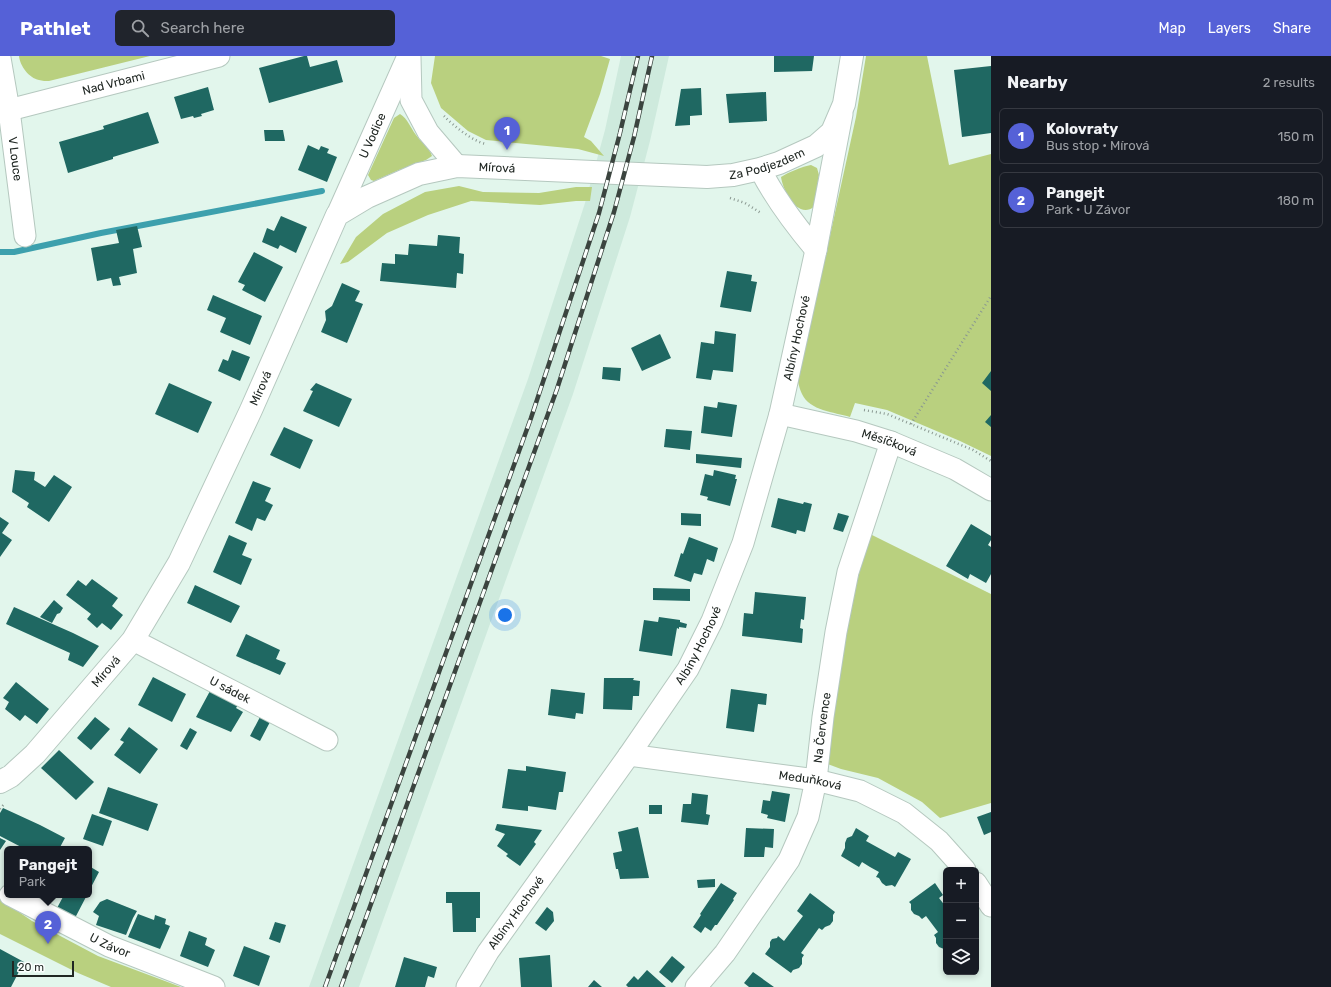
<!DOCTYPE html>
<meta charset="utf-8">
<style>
:root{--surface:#171b24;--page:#20242c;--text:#f1f3f6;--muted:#9ea1a6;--line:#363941;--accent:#5561d7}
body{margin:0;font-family:Rubik,sans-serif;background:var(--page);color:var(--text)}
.controls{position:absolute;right:12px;bottom:12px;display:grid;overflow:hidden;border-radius:6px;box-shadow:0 2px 6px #0003}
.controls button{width:36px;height:36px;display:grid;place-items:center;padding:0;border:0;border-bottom:1px solid var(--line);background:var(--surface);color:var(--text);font:20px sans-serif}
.scale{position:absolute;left:12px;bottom:10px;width:62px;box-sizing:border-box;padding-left:4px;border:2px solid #202723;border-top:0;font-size:11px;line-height:14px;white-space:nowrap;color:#202723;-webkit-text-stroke:3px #fbfffd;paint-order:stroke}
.you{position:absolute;left:505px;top:559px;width:14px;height:14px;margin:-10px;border:3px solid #fff;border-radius:50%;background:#1a73e8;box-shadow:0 0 0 6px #1a73e833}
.badge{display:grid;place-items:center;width:26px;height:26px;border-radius:50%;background:var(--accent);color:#fff;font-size:13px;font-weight:700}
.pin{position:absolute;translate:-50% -33px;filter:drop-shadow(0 1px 2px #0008)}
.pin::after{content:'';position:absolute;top:21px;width:14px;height:12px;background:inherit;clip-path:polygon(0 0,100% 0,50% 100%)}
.popup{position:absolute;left:4px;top:790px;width:88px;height:52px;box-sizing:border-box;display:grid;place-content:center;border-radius:6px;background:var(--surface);filter:drop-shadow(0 1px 3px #0005);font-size:13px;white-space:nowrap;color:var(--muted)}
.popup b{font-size:15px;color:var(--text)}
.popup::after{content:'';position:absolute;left:50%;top:100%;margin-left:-8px;border:8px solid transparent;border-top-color:var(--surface)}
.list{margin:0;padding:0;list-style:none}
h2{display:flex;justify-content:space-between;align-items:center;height:52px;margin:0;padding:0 16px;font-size:17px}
h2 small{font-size:13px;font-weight:400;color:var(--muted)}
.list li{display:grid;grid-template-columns:26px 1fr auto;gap:12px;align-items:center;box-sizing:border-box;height:56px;margin:0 8px 8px;padding:0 8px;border:1px solid var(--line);border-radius:6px}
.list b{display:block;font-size:15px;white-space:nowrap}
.list p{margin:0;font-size:13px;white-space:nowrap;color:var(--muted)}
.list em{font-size:13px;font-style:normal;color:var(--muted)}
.icon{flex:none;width:22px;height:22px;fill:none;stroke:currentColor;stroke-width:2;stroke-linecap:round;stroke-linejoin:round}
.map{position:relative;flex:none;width:991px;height:931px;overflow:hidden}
header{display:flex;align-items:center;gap:24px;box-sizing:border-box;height:56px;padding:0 20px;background:var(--accent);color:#fff}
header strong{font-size:19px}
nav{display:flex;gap:22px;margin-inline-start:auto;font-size:14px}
.search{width:280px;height:36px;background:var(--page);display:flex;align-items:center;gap:10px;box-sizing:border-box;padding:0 14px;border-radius:6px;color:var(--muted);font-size:15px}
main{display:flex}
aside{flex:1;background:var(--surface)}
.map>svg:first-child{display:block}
.built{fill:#ceeadd}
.green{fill:#b9d07f}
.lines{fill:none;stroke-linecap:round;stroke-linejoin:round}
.stream{stroke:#3da0ad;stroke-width:6}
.building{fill:#1f6862}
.minor-casing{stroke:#b5c8bf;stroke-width:23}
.tertiary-casing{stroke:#b5c8bf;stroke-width:24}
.path{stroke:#8a9891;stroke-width:2.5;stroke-dasharray:1 3;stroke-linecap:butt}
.minor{stroke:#fff;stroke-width:21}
.tertiary{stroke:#fff;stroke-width:22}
.rail-casing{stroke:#3b443f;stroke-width:4.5}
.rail{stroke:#fbfffd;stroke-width:3;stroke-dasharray:9;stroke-linecap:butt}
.labels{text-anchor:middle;stroke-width:4;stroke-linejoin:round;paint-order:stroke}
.street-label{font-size:12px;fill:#202723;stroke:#fbfffd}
</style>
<header>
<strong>Pathlet</strong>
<div class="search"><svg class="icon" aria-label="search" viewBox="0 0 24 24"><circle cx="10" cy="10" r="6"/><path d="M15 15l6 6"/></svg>Search here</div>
<nav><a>Map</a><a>Layers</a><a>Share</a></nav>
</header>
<main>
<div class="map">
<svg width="991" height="931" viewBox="0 0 991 931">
<rect width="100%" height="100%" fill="#e2f6ec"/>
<path class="built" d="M621 0H669L650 85 630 161 573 338 359 931H309L528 323 585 147 605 74Z"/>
<path class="green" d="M19 0H150L49 25C46 25 42 25 39 24 29 22 20 10 19 0Z
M435 0H601L610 3 600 38 584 81 591 85 604 100 578 93 486 84 468 75 441 52 431 27Z
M866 0H927L949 109 991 98V400L960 385 887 354 855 347 850 361C834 356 810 355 802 338 800 334 799 330 798 326L856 61Z
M400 58C408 63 410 71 416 79 421 86 429 91 432 100L426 104 399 114 374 125 371 124 368 119 394 62Z
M811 109 817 112 819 119 814 151C797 163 783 135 781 121 787 117 803 110 811 109Z
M459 130 483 136 539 137 576 131H592L590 145H576L540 149 471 145 428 159 387 177 348 206 340 208 356 181 383 158 425 136Z
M870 478 991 538V747L940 762 922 746 878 722 841 713 825 707 840 587Z
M0 843 32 865 98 900 181 931H111L78 917 0 878Z"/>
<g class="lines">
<path class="stream" d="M0 196H14L101 177 322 135"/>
</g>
<path class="building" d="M304 0H307L310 11 337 4 343 26 269 47 259 12Z
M774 0H814L812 15 774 16Z
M991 10V77L962 81 954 14Z
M208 31 214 54 201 58 202 60 194 62 193 60 181 63 174 41Z
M701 32 702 59 690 60V69L675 70 681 33Z
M766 36 767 65 729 67 726 38Z
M148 56 159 87 113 101V103L68 117 59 86 104 73 103 70Z
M264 74H283L285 85H265Z
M308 89 319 94 321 90 329 93 327 97 337 101 327 126 298 114Z
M281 160 307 171 296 197 280 189 278 193 262 186 267 172 274 175Z
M137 170 142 191 133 193 137 217 119 221 121 229 113 230 111 222 97 225 91 192 119 187 116 174Z
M438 179 460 181 459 197 464 198 463 218 457 217 456 232 380 225 382 207 395 208V198L408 199 409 188 437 190Z
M254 196 283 211 265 246 242 234 245 229 238 226Z
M727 215 752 219 751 225 757 226 751 256 720 251Z
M342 227 360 235 355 245 363 248 347 287 321 276 326 264 325 255 332 250Z
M213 239 262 260 250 289 220 276 226 262 207 254Z
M715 275 736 278 733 316 713 314 711 324 696 322 701 286 714 288Z
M660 278 671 302 642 315 631 292Z
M232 294 250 301 240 325 218 315 223 303 228 305Z
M603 311 621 312 620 325 602 323Z
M991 315V335L982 327Z
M169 327 212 346 198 377 155 358Z
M316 327 352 343 339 371 303 355 313 335 310 334Z
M718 346 737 349 732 381 701 377 704 350 717 352Z
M991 359V371L985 366Z
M284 371 313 384 300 413 270 399Z
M666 373 692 375 690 394 664 391Z
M696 398 742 402 741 412 696 407Z
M15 414 35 416 34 424 45 431 54 419 72 431 49 466 27 451 29 447 12 436Z
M714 414 736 419 735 423H737L730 450 707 444 708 441 700 439 705 418 713 420Z
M253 425 271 432 265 445 273 449 265 465 257 462 252 475 235 467Z
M778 442 803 448 804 446 812 448 805 476 797 474 796 478 771 471Z
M681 457 701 458V470L681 469Z
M838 457 849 460 843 476 833 473Z
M0 461 9 467 2 477 12 484 0 501Z
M971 468 991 480V484L988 489 991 491V518L986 527 970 518 968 523 946 510Z
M229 479 247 487 242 499 252 503 241 529 213 516Z
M689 481 718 492 714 506 707 503 702 519 694 517 691 526 674 520 681 497 683 498Z
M92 523 118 542 112 550 123 559 111 574 102 567 97 572 87 563 91 558 66 539 78 524 86 530Z
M195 529 240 550 231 567 187 547Z
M653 532 690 533V545L653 544Z
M755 536 806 541 804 564 801 563 800 572 803 573 802 587 742 580 744 557 753 558Z
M54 544 63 552 60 557 57 558 52 567 40 561Z
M14 551 73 577 99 590 83 611 68 604 70 597 6 568Z
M659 561 680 564V566L687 568 686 572 679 571V573L677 572 672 600 639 595 644 564 658 566Z
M246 578 280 594 276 603 286 607 280 619 236 600Z
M153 621 186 638 172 666 138 649Z
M604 622H634L633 624 640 625 639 640H633L632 654 603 653Z
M16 626 49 653 37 668 25 659 20 665 5 653 9 646 3 642Z
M551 633 585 637 583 658 576 657 575 663 548 659Z
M731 633 767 638 766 649 758 648 754 676 726 672Z
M210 635 238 649 236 652 243 656 231 676 196 661Z
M95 661 110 673 91 694 77 682Z
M260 661 270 666 260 685 250 680Z
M129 671 158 693 140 718 114 699 124 686 120 684Z
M190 672 197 676 187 694 180 690Z
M59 694 94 726 76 744 41 712Z
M526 710 566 716 563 736H559L556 754 528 750V755L502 752 508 713 526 715Z
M108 731 158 748 148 775 99 757Z
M772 735 790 738 785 766 767 762 768 759 761 757 763 744 770 745Z
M692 737 708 739 706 758 710 759 708 769 681 766 683 748H691Z
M649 749H662V758H649Z
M3 752 40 769 65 782 59 793H25L0 780V757Z
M991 756V776L984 779 977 761Z
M92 758 112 765 103 790 83 783Z
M497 768 542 774 534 786 536 788 520 810 506 800 508 798 497 790 505 778 495 774Z
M638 771 649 822 620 823 618 813H616L613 797 622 795 618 776Z
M746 772 774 773 773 792 765 791 764 801H744Z
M856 772 869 780 866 785 895 801 898 796 911 803 895 831 892 829 886 830 882 827 879 822 876 821 879 816 870 811 862 806 859 811 841 800 845 792V787L847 782 852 780Z
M0 782 6 785 0 794Z
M89 810 99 816 89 835Z
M715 823V831L698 832 697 824Z
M721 827 737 837 733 843 734 844 717 869H715L711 875 705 871 701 877 693 871 701 859 700 858Z
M935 827 943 839 939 842 946 851V896L944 893 939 891 936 887V882L934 879 938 876 926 860 922 863 919 860 914 858 911 854V848L909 846Z
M446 836H480V862H476V876H453L452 847H446Z
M810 837 835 856 833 859V865L830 869 825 871 822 874 819 872 801 897 804 899 802 902V908L799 912 793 914 791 917 765 898 770 891V886L772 883 777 882 778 880 784 885 803 860 797 855Z
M64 839H87L75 862 57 852Z
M107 843 137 855 133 862 126 879 96 869 99 860 93 856 100 846Z
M547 851 553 856 554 865 546 875 535 867Z
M138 858 154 864 155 859 166 863 165 868 170 870 160 893 128 881Z
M275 866 286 869 280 887 269 883Z
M189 875 207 882 205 889 215 894 208 911 180 900Z
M244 890 270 900 259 930 233 920Z
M0 893 24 906 11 931H0Z
M550 899 552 931H521L519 902Z
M672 900 685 911 672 927 659 916Z
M404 901 437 911 434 922 428 920 425 931H395Z
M647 914 666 931H628L626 929 634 920 638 924Z
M753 916 774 931H749L744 927Z
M594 924 602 931H588Z"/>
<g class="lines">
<defs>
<g id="minor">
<path d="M410 1 411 44 428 76 457 110"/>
<path id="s1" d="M0 2 9 54 25 180"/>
<path id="s2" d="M9 54 219 0"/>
<path d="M760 113C775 143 795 169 816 194"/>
<path id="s3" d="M337 159 408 0"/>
<path id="s4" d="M780 358 856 375 891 386 955 413 991 434"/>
<path id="s5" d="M133 584 327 684"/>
<path id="s6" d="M629 699 816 724 860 735 904 757 939 785 965 814"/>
<path d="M976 827 991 850"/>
<path id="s7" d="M10 839 109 890 214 931"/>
<path id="s8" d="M467 931 488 896 629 699 688 613 712 565 743 487 780 358 816 194 842 58"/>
<path id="s9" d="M696 931 725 897 789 804 808 761 816 724 823 661 836 576 848 516 891 386"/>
</g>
<g id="tertiary">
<path id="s10" d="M0 726 11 720 35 698 133 584 179 507 251 354 337 159 367 141 419 118 457 110 707 121 733 119 760 113 779 107 816 90 832 76 844 48 852 0"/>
</g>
</defs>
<use href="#minor" class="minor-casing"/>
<use href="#tertiary" class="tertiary-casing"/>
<path class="path" d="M444 60C454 70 472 85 486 88
M730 142 745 147 761 157
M864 354 887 358 973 394 991 405
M911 368 991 240
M0 753 5 747"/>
<use href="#minor" class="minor"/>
<use href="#tertiary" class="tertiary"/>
<defs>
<path id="rail" d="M325 931 531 362 599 157 620 77 638 0
M341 931 557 333 614 156 634 81 652 0"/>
</defs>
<use href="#rail" class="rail-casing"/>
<use href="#rail" class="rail"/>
</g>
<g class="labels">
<g class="street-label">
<text dy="4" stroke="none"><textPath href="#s2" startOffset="108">Nad Vrbami</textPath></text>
<text dy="4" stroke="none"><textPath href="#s3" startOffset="87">U Vodice</textPath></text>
<text dy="4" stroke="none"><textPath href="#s1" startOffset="102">V Louce</textPath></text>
<text dy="4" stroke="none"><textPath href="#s10" startOffset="1110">Za Podjezdem</textPath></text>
<text dy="4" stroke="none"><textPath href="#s10" startOffset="838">Mírová</textPath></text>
<text dy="4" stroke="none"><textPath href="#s8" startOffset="737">Albíny Hochové</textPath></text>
<text dy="4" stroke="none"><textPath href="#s10" startOffset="478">Mírová</textPath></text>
<text dy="4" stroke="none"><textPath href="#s4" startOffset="113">Měsíčková</textPath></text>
<text dy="4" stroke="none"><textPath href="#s8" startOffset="413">Albíny Hochové</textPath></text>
<text dy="4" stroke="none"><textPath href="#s10" startOffset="154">Mírová</textPath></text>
<text dy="4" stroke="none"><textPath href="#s5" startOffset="109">U sádek</textPath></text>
<text dy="4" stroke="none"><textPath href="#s9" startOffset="295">Na Července</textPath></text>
<text dy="4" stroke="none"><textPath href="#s6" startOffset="183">Meduňková</textPath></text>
<text dy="4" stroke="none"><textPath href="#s8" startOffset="89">Albíny Hochové</textPath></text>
<text dy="4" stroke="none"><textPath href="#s7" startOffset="112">U Závor</textPath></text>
</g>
</g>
</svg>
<div class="controls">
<button>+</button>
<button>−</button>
<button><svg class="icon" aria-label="layers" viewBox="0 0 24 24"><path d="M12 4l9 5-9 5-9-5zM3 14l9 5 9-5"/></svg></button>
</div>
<div class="scale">20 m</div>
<div class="you"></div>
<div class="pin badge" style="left:507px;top:94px">1</div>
<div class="pin badge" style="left:48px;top:888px">2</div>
<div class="popup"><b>Pangejt</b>Park</div>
</div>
<aside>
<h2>Nearby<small>2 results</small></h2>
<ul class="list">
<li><span class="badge">1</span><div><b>Kolovraty</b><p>Bus stop · Mírová</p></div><em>150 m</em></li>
<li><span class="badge">2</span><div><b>Pangejt</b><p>Park · U Závor</p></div><em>180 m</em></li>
</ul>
</aside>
</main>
